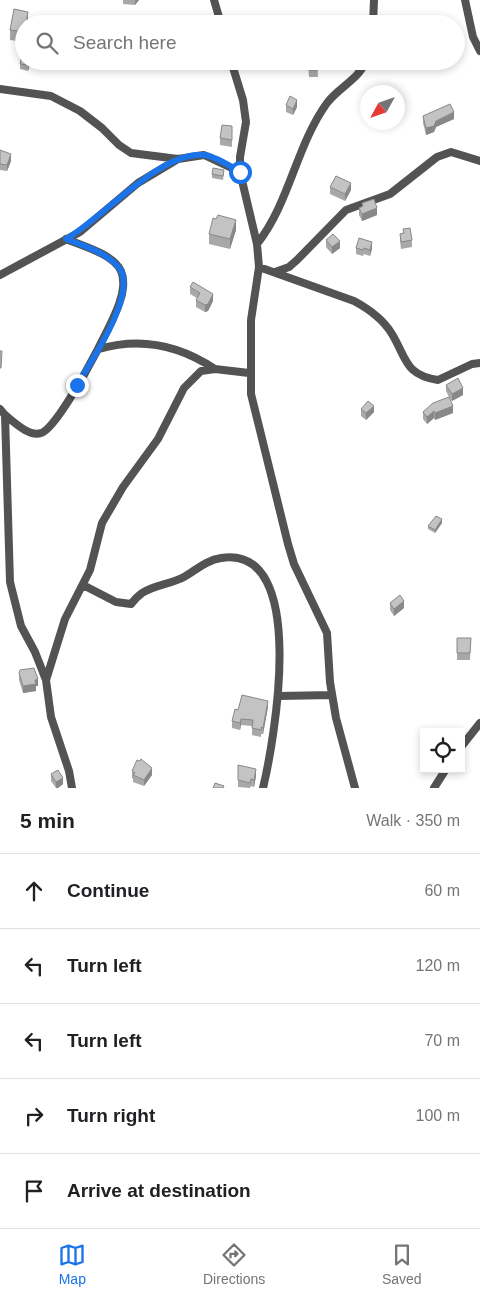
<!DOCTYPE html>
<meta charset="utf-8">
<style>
:root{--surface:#fff;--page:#f2f2f2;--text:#202124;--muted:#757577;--line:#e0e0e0;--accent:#1a73e8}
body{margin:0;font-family:Helvetica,sans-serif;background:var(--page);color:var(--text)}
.controls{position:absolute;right:15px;bottom:15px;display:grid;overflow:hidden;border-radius:0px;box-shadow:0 2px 8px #0003}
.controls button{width:45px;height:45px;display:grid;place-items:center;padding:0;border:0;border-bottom:1px solid var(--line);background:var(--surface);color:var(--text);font:25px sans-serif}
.compass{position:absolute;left:360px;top:85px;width:45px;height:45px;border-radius:50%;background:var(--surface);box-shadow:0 2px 8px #0003;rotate:230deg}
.stop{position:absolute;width:15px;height:15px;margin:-11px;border:4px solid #1a73e8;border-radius:50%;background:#fff}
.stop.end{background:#1a73e8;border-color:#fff;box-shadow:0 1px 5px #0008}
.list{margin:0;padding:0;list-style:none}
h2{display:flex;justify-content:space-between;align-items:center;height:65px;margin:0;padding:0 20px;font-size:21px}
h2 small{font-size:16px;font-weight:400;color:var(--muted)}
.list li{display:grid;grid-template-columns:32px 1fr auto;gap:15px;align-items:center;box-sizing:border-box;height:75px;padding:0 20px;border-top:1px solid var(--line)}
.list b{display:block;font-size:19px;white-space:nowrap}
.list em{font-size:16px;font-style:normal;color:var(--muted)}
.icon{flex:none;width:28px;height:28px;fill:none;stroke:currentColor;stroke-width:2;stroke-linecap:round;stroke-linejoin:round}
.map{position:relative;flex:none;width:480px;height:788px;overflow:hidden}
.search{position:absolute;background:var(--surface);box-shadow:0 2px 8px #0003;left:15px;right:15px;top:15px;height:55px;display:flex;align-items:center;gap:12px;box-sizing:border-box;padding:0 18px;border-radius:28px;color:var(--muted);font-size:19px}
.sheet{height:440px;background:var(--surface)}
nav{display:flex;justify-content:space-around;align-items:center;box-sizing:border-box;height:70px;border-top:1px solid var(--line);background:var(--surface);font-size:14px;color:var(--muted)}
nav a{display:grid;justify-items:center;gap:2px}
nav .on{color:var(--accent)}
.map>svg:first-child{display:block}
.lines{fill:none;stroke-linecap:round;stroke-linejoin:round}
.street{stroke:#535353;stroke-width:8}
.wall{fill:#a8a8a8}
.shaded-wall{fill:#888}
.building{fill:#c3c3c3;stroke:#888}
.route{stroke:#1a73e8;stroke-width:6}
</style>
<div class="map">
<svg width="480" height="788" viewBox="0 0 480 788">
<rect width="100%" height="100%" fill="#fff"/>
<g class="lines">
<path class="street" d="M214 0 221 24
M465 0 473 37 480 51
M373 24 374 0
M231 61 243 100 246 122 240 157V172L257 244 259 267 251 320V394L288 544 294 564 327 633 330 682 336 718 355 788
M0 89 51 96 80 111 102 128 119 145 131 153 178 159 204 155 240 172
M257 244C290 202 296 146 327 103 338 88 359 79 366 61
M259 267 354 301C369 309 383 319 392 334 407 359 405 375 438 380L472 364 480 363
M275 272 289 267 297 260 346 210 390 194 437 157 451 152 480 161
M0 275 80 232 138 183 178 159
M99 349C140 337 179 345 215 369
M0 409 5 415 10 582 21 626 35 652 46 680 51 717 69 771 72 788
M5 415C14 422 29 437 41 433 59 428 114 322 120 301 123 293 125 280 121 271 113 254 83 246 66 239
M83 585 116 602 131 604C134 600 138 596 142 593 154 585 171 584 184 577 196 570 207 560 221 558 310 544 274 742 263 788
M46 680 65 619 90 570 102 523 123 487 158 439 184 388 201 371 215 369 249 373
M279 696 332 695
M461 747 480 723
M434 788 446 769"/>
</g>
<path class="wall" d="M123 0H139L135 5 123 4Z
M14 9 28 12V24H24V42L10 40V30Z
M31 61 28 71 20 69V64Z
M308 61H317L318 77H309Z
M380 61H395L389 70 380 66Z
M286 105 297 107 293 115 286 112Z
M423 116 454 119 436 127 434 132 426 135 423 123Z
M232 126V147L220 145V138Z
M0 150 11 161 7 171 0 170Z
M224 173 223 180 212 178V174Z
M330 187 351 190 345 201 330 194Z
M362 203 377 215 362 221 359 215V208L362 207Z
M216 219 236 230 230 249 209 244V234Z
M403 229 412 240V247L401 249 400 241V234L403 233Z
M359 238 372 249 370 256 364 254 363 256 356 254V248Z
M326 240 340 248 332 254 326 247Z
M190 287 213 301 208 311 205 312 196 307V300L197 298 190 294Z
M446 385 463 395 452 401 449 397 453 413 435 420 434 418 427 424 423 419V412L449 397 446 391Z
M361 409 374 412 366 420 361 416Z
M442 523 435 533 428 529V526Z
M390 603 404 608 394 616 390 610Z
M457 638H471L470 660H457Z
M19 673 38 686H36V691L23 693 19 680Z
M268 707 263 734H261V737L252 735V726L241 725 240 730 232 728V721L238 710Z
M238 765 256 776 254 787 251 786 250 788 238 787Z
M132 771 152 775 144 786 133 782V779L132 778Z
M51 774 63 784 58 788H56L51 781Z"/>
<path class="shaded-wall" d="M135 0H139L135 5Z
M28 12V24H26Z
M29 61H31L28 71V65Z
M390 61H395L389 70V63Z
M297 100V107L293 115V109Z
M454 112V119L436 127 434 132 426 135V128L436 121Z
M11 154V161L7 171V165Z
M351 183V190L345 201V194Z
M377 208V215L362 221V214Z
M236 220V230L230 249V239Z
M340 241V248L332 254V247Z
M372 242V249L370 256V250Z
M213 294V301L208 311 205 312V305Z
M463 388V395L452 401V394Z
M374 406V412L366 420V413Z
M453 406V413L435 420V413Z
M434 411V418L427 424V417Z
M442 519V523L435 533V530Z
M404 601V608L394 616V609Z
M38 679V686H36V691L23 693V686Z
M268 701V707L263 734V728Z
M241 719V725L240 730V723Z
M152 768V775L144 786V780Z
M256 769V776L254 787V780Z
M63 778V784L58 788H56V782Z"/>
<path class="building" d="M14 9 28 12 26 24H24V32L10 30Z
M85 20 91 23 90 24H84Z
M452 20V24H425V21Z
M23 50H24V61H29L28 65 20 64Z
M308 61H317L318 70H309Z
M290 96 297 100 293 109 286 105Z
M450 104 454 112 436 121 434 126 426 128 423 116Z
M222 125 232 126V140L220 138Z
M0 150 11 154 7 165 0 164Z
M213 168 224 170 223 176 212 174Z
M336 176 351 183 345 194 330 187Z
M374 199 377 208 362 214 359 208 363 206 362 203Z
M218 215 236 220 230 239 209 234 213 218 216 219Z
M410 228 412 240 401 242 400 234 404 233 403 229Z
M333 234 340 241 332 247 326 240Z
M359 238 372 242 370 250 364 248 363 250 356 248Z
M193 282 213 294 208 304 205 305 196 300 200 293 190 287Z
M0 351H2L1 368H0Z
M458 378 463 388 452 394 446 385Z
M449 397 453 406 435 413 434 411 427 417 423 412 433 403Z
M368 401 374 406 366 413 361 409Z
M436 516 442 519 435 530 428 526Z
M400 595 404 601 394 609 390 603Z
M457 638H471L470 653H457Z
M34 668 38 679 35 680 36 684 23 686 19 673 20 670Z
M242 695 268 701 263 728 261 727V730L252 728 253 720 241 719 240 723 232 721 235 709 238 710Z
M141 759 152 768 144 780 133 775 135 773 132 771 137 760 140 761Z
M238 765 256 769 254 780 251 779 250 783 238 780Z
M58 770 63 778 56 782 51 774Z
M215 783 224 786 223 788H213Z"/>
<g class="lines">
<path class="route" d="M77 385C90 363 137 295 120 269 108 253 84 246 66 239 103 218 161 150 205 155 217 157 230 166 240 172"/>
</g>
</svg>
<div class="controls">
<button><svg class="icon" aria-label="locate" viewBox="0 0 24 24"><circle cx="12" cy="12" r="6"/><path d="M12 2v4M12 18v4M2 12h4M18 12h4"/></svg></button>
</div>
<svg class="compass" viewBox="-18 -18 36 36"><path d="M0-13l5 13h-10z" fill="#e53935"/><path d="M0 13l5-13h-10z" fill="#757577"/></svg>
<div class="stop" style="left:240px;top:172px"></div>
<div class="stop end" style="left:77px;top:385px"></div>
<div class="search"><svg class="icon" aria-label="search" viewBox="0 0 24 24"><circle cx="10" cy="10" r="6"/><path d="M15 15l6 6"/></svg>Search here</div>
</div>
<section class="sheet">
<h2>5 min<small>Walk · 350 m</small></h2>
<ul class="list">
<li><svg class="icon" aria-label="ahead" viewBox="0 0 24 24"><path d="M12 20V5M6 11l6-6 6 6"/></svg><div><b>Continue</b></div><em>60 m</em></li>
<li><svg class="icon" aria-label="left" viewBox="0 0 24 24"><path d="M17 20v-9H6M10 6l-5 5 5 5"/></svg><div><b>Turn left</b></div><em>120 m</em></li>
<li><svg class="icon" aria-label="left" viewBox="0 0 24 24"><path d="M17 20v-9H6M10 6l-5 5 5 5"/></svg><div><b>Turn left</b></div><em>70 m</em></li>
<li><svg class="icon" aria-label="right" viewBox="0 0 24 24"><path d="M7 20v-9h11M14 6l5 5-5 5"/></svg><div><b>Turn right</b></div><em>100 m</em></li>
<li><svg class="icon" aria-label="arrive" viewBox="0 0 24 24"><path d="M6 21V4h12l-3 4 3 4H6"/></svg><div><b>Arrive at destination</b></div></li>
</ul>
</section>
<nav>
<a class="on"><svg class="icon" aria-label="map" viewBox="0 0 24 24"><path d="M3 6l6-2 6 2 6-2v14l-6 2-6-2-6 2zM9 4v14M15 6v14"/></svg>Map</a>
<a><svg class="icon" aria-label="directions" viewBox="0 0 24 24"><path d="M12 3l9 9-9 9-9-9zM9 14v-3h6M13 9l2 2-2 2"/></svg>Directions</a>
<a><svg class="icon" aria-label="saved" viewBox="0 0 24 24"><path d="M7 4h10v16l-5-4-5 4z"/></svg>Saved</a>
</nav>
